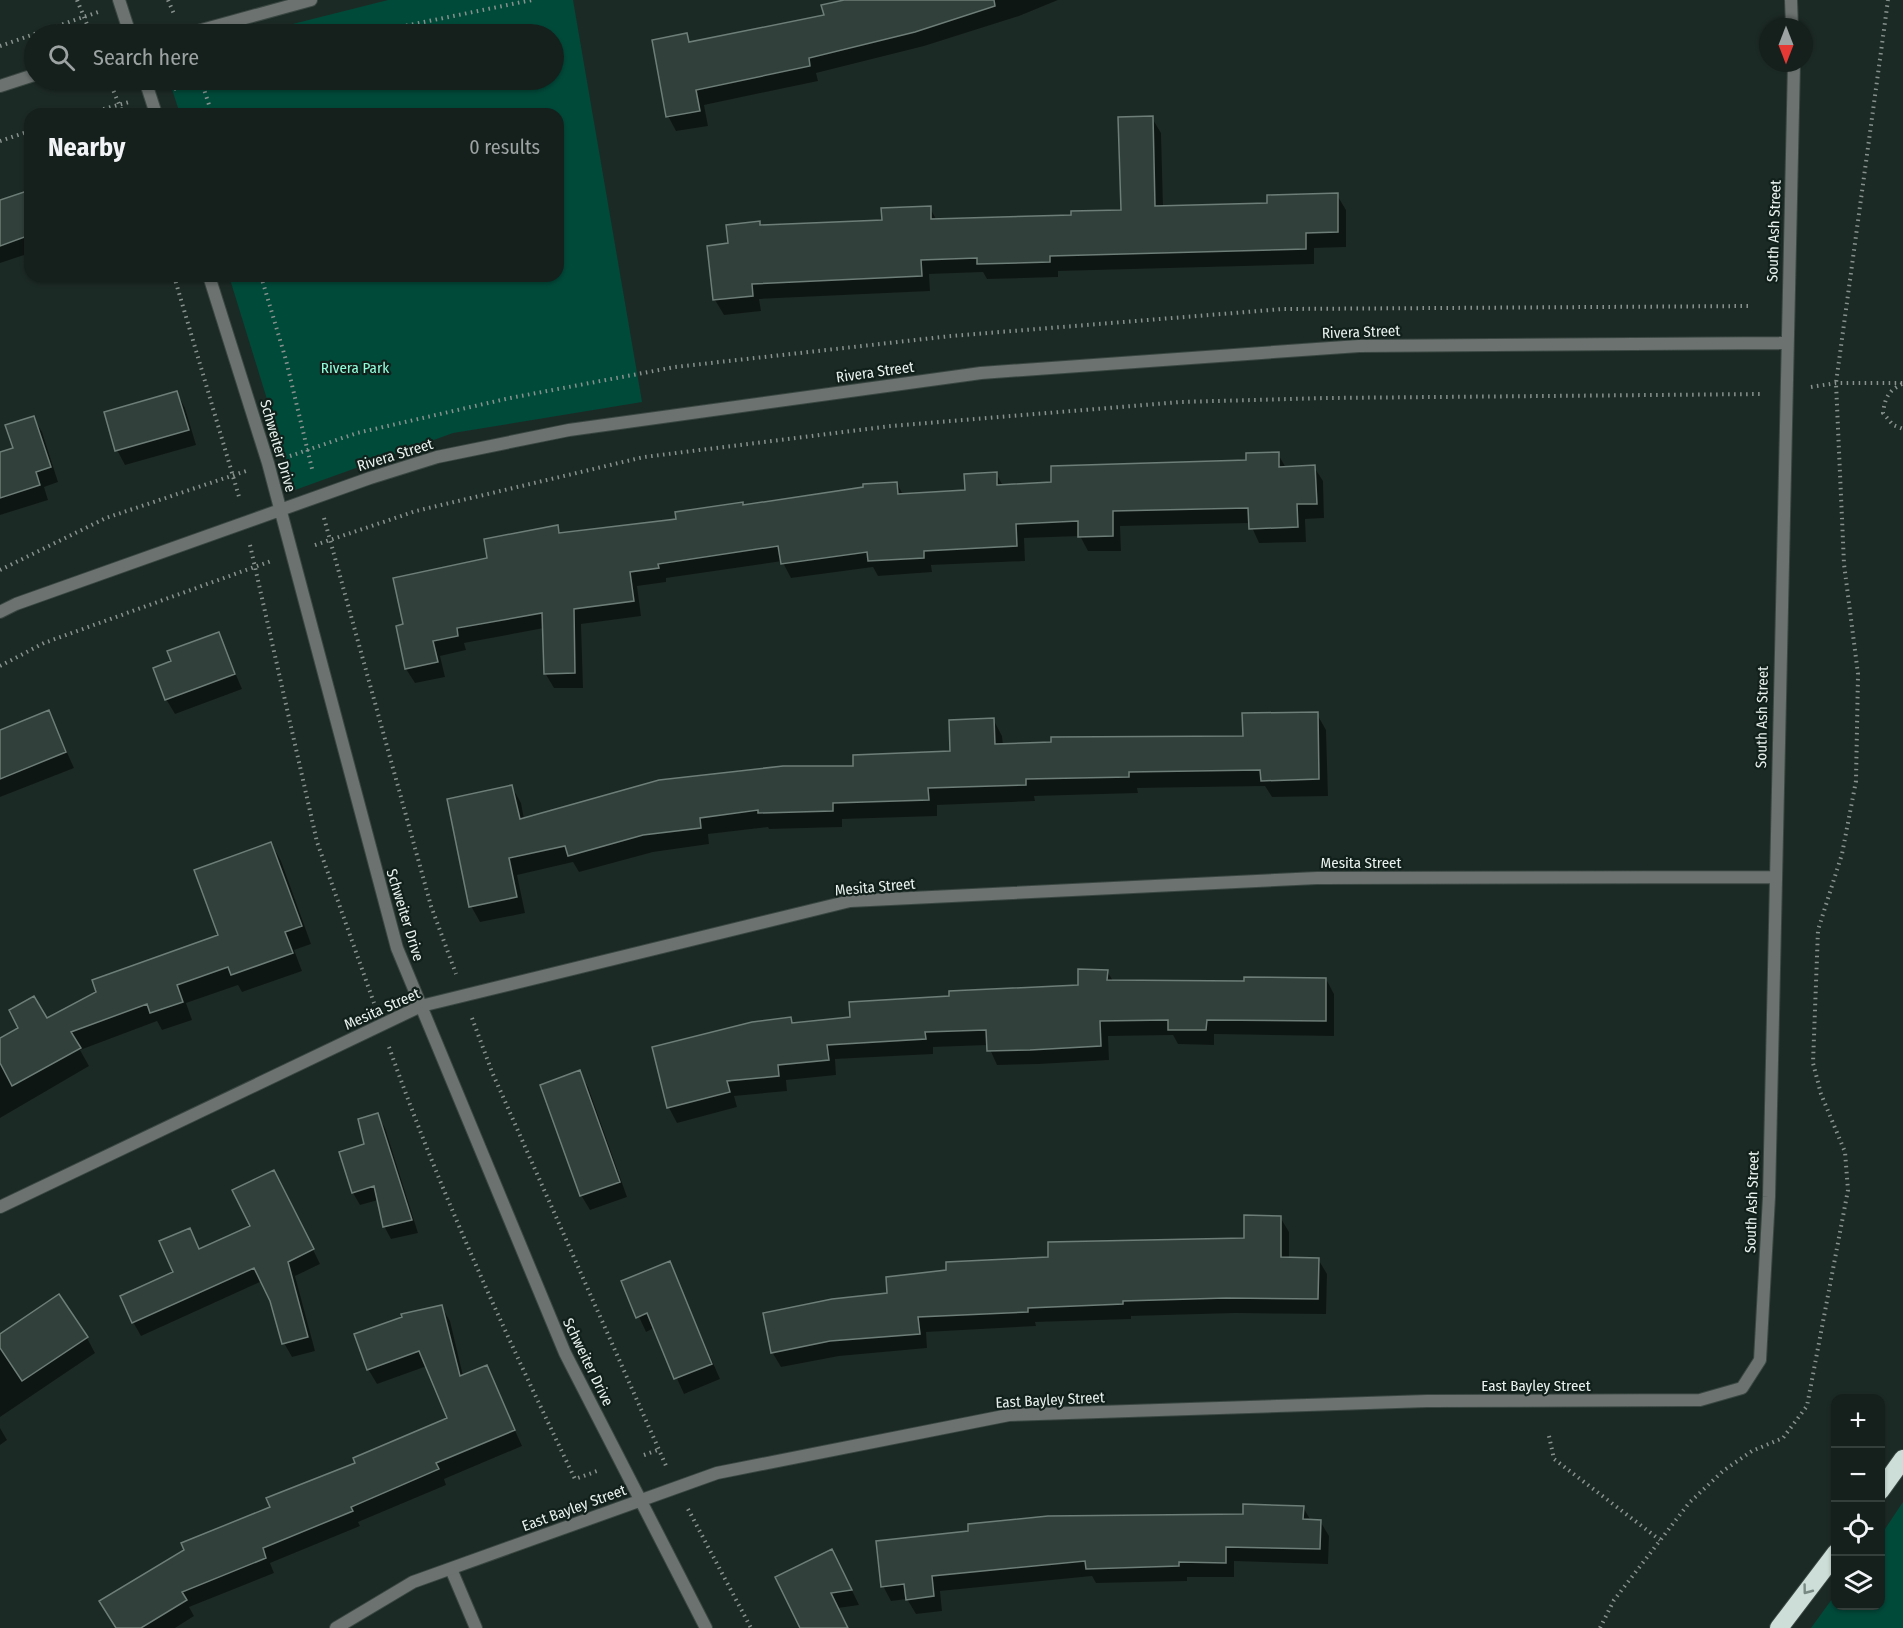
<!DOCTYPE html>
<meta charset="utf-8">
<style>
:root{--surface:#15201c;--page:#1e2825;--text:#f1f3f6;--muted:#9da3a3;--line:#343e3b}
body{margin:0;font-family:"Fira Sans Condensed",sans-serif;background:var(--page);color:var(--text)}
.controls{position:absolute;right:18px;bottom:18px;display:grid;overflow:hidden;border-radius:12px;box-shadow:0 2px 4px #0004}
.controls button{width:54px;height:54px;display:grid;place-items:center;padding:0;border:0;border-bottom:2px solid var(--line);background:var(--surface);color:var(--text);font:30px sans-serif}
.compass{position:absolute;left:1759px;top:18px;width:54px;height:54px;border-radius:50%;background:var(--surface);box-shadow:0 2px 4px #0004;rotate:180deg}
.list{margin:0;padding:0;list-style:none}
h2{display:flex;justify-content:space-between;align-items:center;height:78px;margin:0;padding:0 24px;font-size:26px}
h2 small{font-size:20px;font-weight:400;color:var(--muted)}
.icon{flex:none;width:33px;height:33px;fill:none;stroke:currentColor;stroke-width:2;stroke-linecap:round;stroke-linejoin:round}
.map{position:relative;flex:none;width:1903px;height:1628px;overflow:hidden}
.search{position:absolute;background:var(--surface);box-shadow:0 2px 4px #0004;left:24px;top:24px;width:540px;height:66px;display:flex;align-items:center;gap:15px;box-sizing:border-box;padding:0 21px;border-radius:33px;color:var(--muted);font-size:22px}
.panel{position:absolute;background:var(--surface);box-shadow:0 2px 4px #0004;left:24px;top:108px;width:540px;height:174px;border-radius:18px}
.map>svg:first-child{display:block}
.green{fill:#004a3a}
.shadow{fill:#0007}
.building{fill:#31403b;stroke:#6d7d77;stroke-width:1.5}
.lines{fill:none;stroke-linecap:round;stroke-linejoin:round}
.service-casing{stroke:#394641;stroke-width:14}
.minor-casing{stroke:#394641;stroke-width:14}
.motorway-casing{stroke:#394641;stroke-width:20}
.path{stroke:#87928e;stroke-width:4;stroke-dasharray:1.5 4.5;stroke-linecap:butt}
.service{stroke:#6b7270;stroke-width:12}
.minor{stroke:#6b7270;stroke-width:12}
.motorway{stroke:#ccded7;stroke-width:18}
.oneway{stroke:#788882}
.labels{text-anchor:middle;stroke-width:4.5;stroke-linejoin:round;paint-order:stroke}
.street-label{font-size:15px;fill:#e8f1ee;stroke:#12201b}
.park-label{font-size:15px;fill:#92fddb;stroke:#12201b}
</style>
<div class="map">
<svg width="1903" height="1628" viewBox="0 0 1903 1628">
<rect width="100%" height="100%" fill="#1c2a25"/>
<path class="green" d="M388 0H573L642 402 453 433 295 490 229 276H558V114H180L169 80H554V34H253Z
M1903 1502V1628H1811L1835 1595 1836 1606H1880L1881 1535Z"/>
<path class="shadow" d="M851 0H1058L1019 16 924 46 816 73 818 81 704 105 708 126 676 131 668 116 686 35 691 43 825 16Z
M1152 118 1161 133 1163 207 1269 205 1337 195 1346 210V247L1314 248V264L1058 271V277L987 279 983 272 929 274 930 291 759 299 761 311 724 315 715 300 730 245 759 223 761 226 883 221 930 208 937 221 1073 216 1123 212Z
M30 191V253L0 263V202Z
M177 393 185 408 196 445 125 465 117 450Z
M33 417 42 432 58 482 44 487 48 500 0 515V454L15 449Z
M1278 454 1286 468 1314 467 1323 481 1324 518 1305 519 1306 542 1259 543 1250 523 1120 526 1121 551H1088L1080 536 1024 538 1025 561 931 565 932 572 878 576 873 567 791 578 782 561 666 578V582L637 586 641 616 581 624 583 688H554L545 673 544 628 464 643 466 650 440 656 445 677 415 683 406 669 404 625 489 559 557 527 561 534 677 520 743 507 897 483 903 495 966 491 996 473 1003 486 1053 483 1248 461Z
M218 633 242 689 175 714 166 699 172 662Z
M49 712 74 768 0 797V732Z
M1317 714 1326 730 1328 796 1272 797 1265 786 1137 788 1138 793 1034 796 1035 801 937 805V816L842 819V827L769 829 768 827 708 834 709 844 653 852 579 872 573 862 517 875 525 913 480 922 471 906 512 787 521 803 524 819 952 753 993 719 1002 736 1003 745 1244 737Z
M271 843 281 861 311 944 294 950 302 971 242 992 238 985 186 1003 192 1020 162 1030 157 1021 80 1050 89 1066 0 1118V1040L47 1020 220 936Z
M1107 971 1113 981 1246 983 1326 979 1334 994V1036L1214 1034V1045L1178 1044 1173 1035 1108 1036 1109 1060 1039 1064 997 1065 988 1045 933 1047V1054L835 1059 836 1075 786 1080 787 1091 734 1096 737 1107 677 1123 669 1108 653 1048 790 1019 793 1024 852 1018 1079 987Z
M579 1072 588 1087 627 1197 590 1210 581 1195Z
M377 1115 385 1128 418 1233 391 1239 384 1226 378 1200 360 1205 353 1193 366 1145Z
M282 1186 320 1264 295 1276 315 1351 292 1357 284 1343 272 1301 262 1281 141 1336 133 1322 175 1273 189 1230 200 1250 252 1227Z
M1280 1217 1289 1232V1259H1318L1327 1274 1326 1314 1236 1313 1131 1316V1319L1035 1322 1036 1326 926 1332 927 1348 839 1356 781 1367 772 1352 889 1294 1050 1258 1245 1239Z
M669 1263 720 1379 684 1394 654 1328 646 1332 623 1282Z
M441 1306 450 1321 463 1376 486 1367 522 1446 444 1479 446 1485 358 1522 360 1526 270 1563 274 1573 189 1607 194 1616 175 1628H117L272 1507 449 1419 427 1366 377 1384 368 1369Z
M0 1336 87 1338 95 1353 0 1417Z
M0 1428 7 1440 0 1445Z
M1303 1507 1311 1521H1320L1329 1536 1328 1564 1234 1561V1577H1187V1581L1096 1583 1092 1576 940 1591 942 1611 916 1614 907 1599 891 1601 883 1586 878 1543 1244 1515Z
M840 1566 859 1605 838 1608 847 1628H801Z"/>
<path class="building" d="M844 0H994L995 6 915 32 809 58 810 66 696 90 700 111 666 117 652 40 687 33 689 42 824 15 821 5Z
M1153 116 1155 206 1267 203V195L1338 193V232L1306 233V249L1050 256V262L977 264V258L921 260 922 276 752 284 753 296 713 300 707 246 728 243 726 225 760 221V225L882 220 881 208 931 206V219L1071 215V211L1121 210 1118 117Z
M30 190V235L0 246V200Z
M177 391 189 430 115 451 104 412Z
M34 416 51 467 36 472 40 485 0 498V452L13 448 5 425Z
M1279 452V467L1315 465 1317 504H1297L1298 527 1249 529 1248 508 1113 511V536L1078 537V521L1016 524 1017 546 924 551V558L868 561 867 552 781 564 778 546 658 564 659 568 630 572 634 601 574 609 575 673 544 674 542 613 457 628 458 636 433 641 438 662 405 669 396 626 403 624 393 578 487 558 484 539 558 525 559 533 676 519 675 512 743 502V505L863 487V484L897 482 898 494 965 490 964 474 997 472V485L1051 482V466L1246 460V453Z
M219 632 235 674 165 700 153 668 171 661 167 651Z
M49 710 66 752 0 779V730Z
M1318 712 1319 779 1261 781 1260 770 1129 772V777L1026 779V785L928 788 929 800 833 803V811L758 813V810L700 818 701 828 643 835 568 856 565 846 509 858 517 897 469 907 447 799 512 785 520 819 659 780 783 766H853V755L950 751 949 720 994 718 995 744 1051 742V737L1243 736 1242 713Z
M271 842 302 926 285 932 293 953 231 975 228 967 177 985 183 1002 150 1013 147 1004 71 1032 81 1048 12 1086 0 1063V1038L18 1028 9 1010 34 996 47 1018 96 992 92 980 218 935 194 870Z
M1078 969 1108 970 1107 980 1244 981V977L1326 978V1021L1207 1020 1206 1030H1168V1020L1100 1021 1101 1046 1030 1050 987 1051 986 1030 925 1032 926 1039 827 1045 829 1060 778 1065 779 1076 727 1081 730 1092 667 1108 652 1047 752 1022 791 1017 792 1023 850 1017 849 1002 949 996V991L1078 985Z
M580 1070 620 1182 580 1196 540 1085Z
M378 1113 412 1220 383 1227 374 1186 352 1193 339 1152 364 1144 358 1119Z
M274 1170 314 1249 288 1262 308 1337 282 1344 270 1301 254 1268 132 1323 120 1296 173 1272 159 1241 190 1228 199 1249 250 1226 232 1190Z
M1244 1215 1281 1216V1257L1319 1258 1318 1299 1226 1298 1123 1301V1304L1028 1308V1312L918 1317 920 1334 830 1341 771 1353 763 1313 832 1299 887 1293 886 1277 946 1270V1262L1048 1257V1242L1244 1238Z
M670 1261 712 1364 674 1379 647 1313 636 1318 621 1281Z
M59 1294 88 1337 22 1381 0 1348V1334Z
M442 1305 460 1376 487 1365 515 1430 436 1463 439 1469 351 1507 353 1511 263 1548 266 1558 182 1592 187 1600 141 1628H116L99 1601 184 1550 181 1543 270 1507 266 1498 355 1463 353 1458 447 1418 419 1351 367 1370 354 1334 402 1317 401 1314Z
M1243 1504 1304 1506 1303 1519 1321 1520 1320 1549 1226 1547V1563L1179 1562V1566L1086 1569 1085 1561 932 1576 934 1596 906 1600 904 1584 881 1587 876 1541 968 1531V1524L1048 1516 1243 1514Z
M832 1549 852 1590 831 1593 848 1628H800L775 1577Z"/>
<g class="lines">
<defs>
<path id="service" d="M451 1569 476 1628"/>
<path id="minor" d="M119 0 130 34
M1791 0 1792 27
M187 34 311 0
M145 80 156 114
M0 86 34 75
M209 276 268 463 397 948 565 1353 706 1628
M0 612 16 604 370 478 437 457 569 430 981 373 1359 346 1786 343
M0 1207 421 1006 850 901 1317 878 1774 877
M336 1628 413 1582 717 1473 1009 1415 1427 1401 1700 1400 1742 1388 1760 1360 1769 1197 1794 63"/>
<path id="motorway" d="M1880 1491 1903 1459
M1779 1628 1836 1553"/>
</defs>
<use href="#service" class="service-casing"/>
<use href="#minor" class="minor-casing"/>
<use href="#motorway" class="motorway-casing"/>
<path class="path" d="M77 0 91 34
M168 0 174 14
M365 34 532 0
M0 46 98 12
M109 80 123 114
M201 80 212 114
M174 89 206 80
M86 114 129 102
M0 141 30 131
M174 276 240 500
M261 276 286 360 313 473
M1902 384C1888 391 1885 398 1883 413L1893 425 1903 429
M1811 387 1836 383H1903
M290 456 357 433 510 398 675 367 951 336 1283 309 1752 306
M324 518 431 906 456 974
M250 545 317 842 374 1003
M315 545 416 511 644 457 891 426 1180 402 1326 398 1762 394
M0 570 106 518 246 471
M0 666 44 643 271 561
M472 1018 492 1072 667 1468
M389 1047C441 1195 507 1337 575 1479L600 1470
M1549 1436 1554 1459 1660 1540
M644 1455 658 1450
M688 1509 751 1628
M1600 1628 1614 1600 1689 1503 1723 1471 1752 1451 1783 1438 1807 1406 1848 1190 1845 1152 1821 1094 1813 1063 1818 930 1842 854 1856 781 1858 674 1844 564 1836 383 1888 0"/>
<use href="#service" class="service"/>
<use href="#minor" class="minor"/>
<use href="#motorway" class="motorway"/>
</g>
<defs><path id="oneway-chevron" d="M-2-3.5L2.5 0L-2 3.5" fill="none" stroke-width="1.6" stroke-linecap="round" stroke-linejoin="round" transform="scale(1.5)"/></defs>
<use class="oneway" href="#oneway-chevron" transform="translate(1807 1590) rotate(127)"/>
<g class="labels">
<g class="street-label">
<text transform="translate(1774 231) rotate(-88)" y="5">South Ash Street</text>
<text transform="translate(1361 332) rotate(-2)" y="5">Rivera Street</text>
<text transform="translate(875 372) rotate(-8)" y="5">Rivera Street</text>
<text transform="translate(278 446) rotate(74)" y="5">Schweiter Drive</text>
<text transform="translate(395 455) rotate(-17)" y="5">Rivera Street</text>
<text transform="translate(1762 717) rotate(-89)" y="5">South Ash Street</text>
<text x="1361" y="868">Mesita Street</text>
<text transform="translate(875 887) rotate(-5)" y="5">Mesita Street</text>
<text transform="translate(405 915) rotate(73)" y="5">Schweiter Drive</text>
<text transform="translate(382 1009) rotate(-24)" y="5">Mesita Street</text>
<text transform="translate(1752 1202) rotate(-88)" y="5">South Ash Street</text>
<text transform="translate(588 1362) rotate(64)" y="5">Schweiter Drive</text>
<text x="1536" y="1391">East Bayley Street</text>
<text transform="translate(1050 1400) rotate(-3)" y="5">East Bayley Street</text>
<text transform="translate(574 1508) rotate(-20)" y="5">East Bayley Street</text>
</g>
<g class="park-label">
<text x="355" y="373">Rivera Park</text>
</g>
</g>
</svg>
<div class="controls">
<button>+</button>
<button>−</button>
<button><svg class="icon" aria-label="locate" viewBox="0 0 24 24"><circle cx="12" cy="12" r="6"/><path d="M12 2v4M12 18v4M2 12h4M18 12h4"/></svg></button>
<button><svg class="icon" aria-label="layers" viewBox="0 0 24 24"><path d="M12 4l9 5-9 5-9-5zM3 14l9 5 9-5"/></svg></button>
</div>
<svg class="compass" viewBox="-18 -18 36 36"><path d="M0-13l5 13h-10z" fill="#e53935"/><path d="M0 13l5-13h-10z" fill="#9da3a3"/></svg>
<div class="search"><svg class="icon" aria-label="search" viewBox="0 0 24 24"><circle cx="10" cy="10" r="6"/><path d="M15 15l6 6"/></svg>Search here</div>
<section class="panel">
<h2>Nearby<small>0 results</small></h2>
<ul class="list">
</ul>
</section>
</div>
